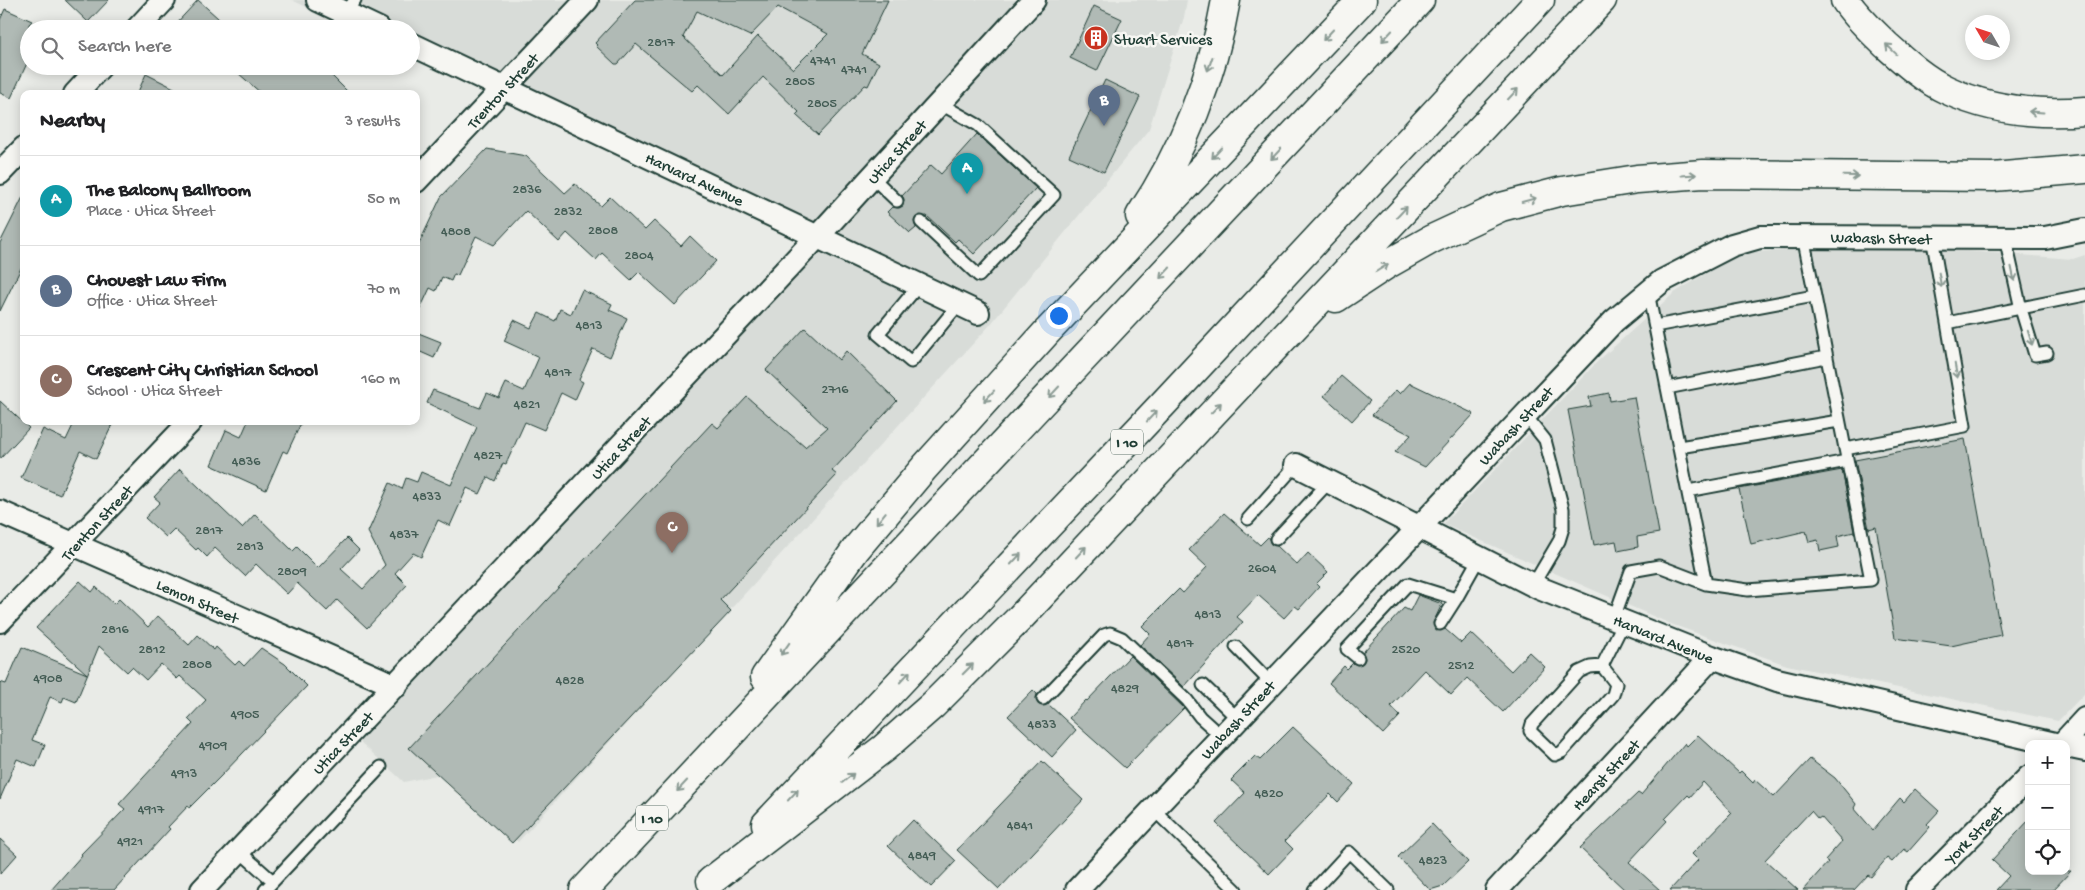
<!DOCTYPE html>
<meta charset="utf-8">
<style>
:root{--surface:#fff;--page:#f2f2f2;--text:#202124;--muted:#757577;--line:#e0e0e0;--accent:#c8321e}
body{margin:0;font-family:"Gochi Hand",sans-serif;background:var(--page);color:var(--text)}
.controls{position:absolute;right:15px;bottom:15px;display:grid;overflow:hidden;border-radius:10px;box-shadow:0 2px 12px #0003}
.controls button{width:45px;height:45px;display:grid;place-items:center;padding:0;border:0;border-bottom:1px solid var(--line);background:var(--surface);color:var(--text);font:25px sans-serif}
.compass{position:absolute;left:1965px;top:15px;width:45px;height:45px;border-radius:50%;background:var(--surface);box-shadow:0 2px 12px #0003;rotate:309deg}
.you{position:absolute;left:1058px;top:315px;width:18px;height:18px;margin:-12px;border:4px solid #fff;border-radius:50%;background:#1a73e8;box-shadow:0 0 0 8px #1a73e833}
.badge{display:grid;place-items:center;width:32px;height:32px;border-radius:50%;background:var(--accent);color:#fff;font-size:16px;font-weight:700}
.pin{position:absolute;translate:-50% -41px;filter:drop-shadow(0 1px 2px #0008)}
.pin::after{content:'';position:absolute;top:26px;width:18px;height:15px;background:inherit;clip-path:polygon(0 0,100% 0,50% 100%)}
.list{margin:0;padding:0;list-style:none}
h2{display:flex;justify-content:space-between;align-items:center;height:65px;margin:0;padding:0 20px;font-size:21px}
h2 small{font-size:16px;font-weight:400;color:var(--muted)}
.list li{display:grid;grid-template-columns:32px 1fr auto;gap:15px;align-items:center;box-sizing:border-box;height:90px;padding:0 20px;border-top:1px solid var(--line)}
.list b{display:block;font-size:19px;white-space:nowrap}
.list p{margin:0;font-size:16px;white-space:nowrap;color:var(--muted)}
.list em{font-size:16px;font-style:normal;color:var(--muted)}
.icon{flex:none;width:28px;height:28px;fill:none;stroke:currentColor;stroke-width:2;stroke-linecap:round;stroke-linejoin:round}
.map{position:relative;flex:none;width:2085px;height:890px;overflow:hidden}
.search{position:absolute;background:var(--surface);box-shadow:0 2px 12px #0003;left:20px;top:20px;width:400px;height:55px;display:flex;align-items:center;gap:12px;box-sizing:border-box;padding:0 18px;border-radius:28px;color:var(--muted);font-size:19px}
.panel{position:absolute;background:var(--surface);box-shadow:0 2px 12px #0003;left:20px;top:90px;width:400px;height:335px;border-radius:10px}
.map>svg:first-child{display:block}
.built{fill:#d8dcd8}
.building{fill:#b0bab5;stroke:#1f3d34;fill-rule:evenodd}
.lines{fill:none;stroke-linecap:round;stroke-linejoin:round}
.lane-casing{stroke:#1f3d34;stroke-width:15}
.street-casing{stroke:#1f3d34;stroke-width:26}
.highway-casing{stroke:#1f3d34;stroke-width:31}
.lane{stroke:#f6f6f2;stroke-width:11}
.street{stroke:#f6f6f2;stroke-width:22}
.highway{stroke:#f6f6f2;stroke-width:28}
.oneway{stroke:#8a9a93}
.labels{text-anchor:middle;stroke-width:5;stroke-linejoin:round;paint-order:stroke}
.number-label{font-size:14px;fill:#435c54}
.shield{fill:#f6f6f2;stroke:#60746d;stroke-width:1}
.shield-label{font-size:15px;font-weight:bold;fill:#1f3d34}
.poi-label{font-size:16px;fill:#1f3d34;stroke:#f6f6f2;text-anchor:start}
.street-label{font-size:16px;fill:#1f3d34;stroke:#f6f6f2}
</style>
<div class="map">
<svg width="2085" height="890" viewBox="0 0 2085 890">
<rect width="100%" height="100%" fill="#e9ebe7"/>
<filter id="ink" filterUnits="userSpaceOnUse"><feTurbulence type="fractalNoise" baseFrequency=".02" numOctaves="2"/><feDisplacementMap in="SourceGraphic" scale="10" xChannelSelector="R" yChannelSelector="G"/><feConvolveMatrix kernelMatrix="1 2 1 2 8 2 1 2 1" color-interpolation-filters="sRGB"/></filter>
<g filter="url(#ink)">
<path class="built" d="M292 0H1187L1184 17 1149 129 990 325 518 842 446 773 404 782 357 739 820 251 411 57V29H352Z
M1833 247 1953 250 2073 259 2085 255V693L2058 721 1787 665 1671 624 1443 524 1599 360 1674 293 1740 253Z"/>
<path class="building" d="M65 0H109L88 22Z
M198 0 218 18 228 29H171Z
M635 0H888L862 54 879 63 868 86 865 85 818 135 796 115 799 112 763 77 729 114 698 85 692 91 687 87 636 44 618 64H615L596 46 597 45 595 43ZM778 7 828 34 793 69 758 36 723 75 683 37 697 11 750 36Z
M1094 6 1122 19 1097 71 1070 58Z
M5 9 32 21 29 24V59L11 98 0 93V20Z
M230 66H322L350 94H262Z
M146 74 186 94H137Z
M1105 80 1140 97 1104 172 1069 156Z
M977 134 1036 188 974 254 958 239 955 242 927 216 916 217 914 221 916 228 910 233 887 212 892 207 899 208 903 206 904 199 902 196 931 165 941 174Z
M487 149 526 156 565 193 575 184 601 206 610 197 645 230 654 221 681 246 690 236 716 261 675 305 639 272 631 280 602 253 596 260 567 233 559 242 526 211 494 245 476 236 458 275 454 274 451 281 442 277 436 291 430 288 416 318V250L441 197Z
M24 195V262L0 311V243Z
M582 290 612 304 609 310 627 318 610 357 593 349 579 380 583 382 575 400 561 393 544 430 525 422 506 464 503 463 495 481 488 477 480 494 467 488 450 526 438 520 421 557 413 553 395 573 407 585 367 628 337 600 327 611 297 583 287 594 256 564 245 576 215 548 207 557 198 548 196 550 174 529 166 537 145 518 160 502 154 497 180 469 242 528 255 514 293 551 297 547 318 568 347 538 359 550 341 569 363 589 385 565 368 532 390 483 402 489 406 478 417 482 421 472 451 485 477 427 427 403 433 390 480 408 487 393 499 398 506 383 524 391 539 357 504 341 514 320 531 328 539 313 555 321 560 309 571 314Z
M805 328 839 360 846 351 897 401 832 471 837 475 720 600 731 611 512 843 409 748 712 423 718 428 747 397 805 447 827 428 766 370Z
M416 332 441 342 434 358 416 350Z
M1341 376 1370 401 1352 421 1324 396Z
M1410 383 1474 414 1425 467 1395 452 1411 435 1372 415 1396 390 1400 394Z
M1609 393 1610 401 1634 397 1659 533 1637 537 1638 547 1618 551 1616 541 1594 545 1568 410 1591 406 1589 397Z
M0 401 29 428 0 459Z
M75 421H114L96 459 80 451 60 495 21 478 43 429 66 440Z
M248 421H302L287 453 283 451 266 490 211 465 226 430 241 437Z
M1965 439 2001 635 1951 646 1895 638 1876 527 1869 529 1855 460Z
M1842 470 1854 532 1837 536 1839 547 1820 551 1818 540 1809 542 1806 531 1751 544 1739 489Z
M1224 513 1260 545 1268 537 1271 544 1277 546 1297 565 1308 553 1328 572 1316 584 1319 587 1299 609 1295 606 1284 618 1258 595 1237 617 1243 622 1184 687 1140 645 1150 634 1142 626 1179 589 1183 593 1207 567 1189 550Z
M80 581 92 592 96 587 114 604 119 599 148 627 158 616 189 645 198 635 214 650 216 647 235 665 239 661 244 666 261 648 285 664 307 686 220 777 189 808 188 806 168 827 170 829 114 890H51L82 855 81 854 125 809 119 804 193 724 188 719 206 700 180 676 177 679 161 664 146 680 132 667 127 672 99 646 76 702 64 697 62 702 50 697 32 740 45 745 36 767 17 759 0 799V682L6 684 22 647 87 674 36 628Z
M1418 595 1442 604 1433 623 1436 631 1445 629 1461 643 1471 633 1511 671 1529 652 1545 667 1503 712 1467 678 1451 695 1425 670 1391 706 1400 716 1383 734 1329 683 1344 666 1347 669 1353 663 1357 665 1363 663 1365 659 1363 652 1404 608 1410 611Z
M1130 656 1184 708 1125 768 1069 718 1086 700 1087 701Z
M1033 690 1037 694 1036 698 1038 704 1042 706 1048 704 1076 730 1052 757 1008 716Z
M1293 727 1354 784 1338 802 1330 794 1285 841 1293 849 1269 874 1216 823 1245 793 1231 780 1255 756 1260 760Z
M1698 735 1739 773 1741 771 1753 783 1755 780 1774 797 1810 759 1835 778 1856 804 1854 808 1873 830 1900 798 1904 802 1915 789 1939 811 1927 824 1930 827 1908 852 1904 849 1892 862 1887 858 1871 877 1868 875 1854 890H1803L1828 862 1825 860 1842 841 1821 817 1818 819 1811 811 1765 860 1798 890H1670L1698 860 1692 854 1732 813 1703 782 1690 797 1688 795 1665 819 1667 821 1629 862 1660 890H1625L1580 848 1638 793 1641 795 1685 743 1687 746Z
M1042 761 1083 800 999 889 957 850Z
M913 820 956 861 931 887 888 846Z
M2029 820V871H2071L2053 890H1996L2009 876 1992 860Z
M1432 824 1468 862 1443 886 1430 890 1398 857Z
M0 839 17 855 0 874Z"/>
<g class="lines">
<defs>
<path id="lane" d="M345 13 355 0
M872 177 897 201
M921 222 979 276 1054 195 978 125 939 103
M2005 238 2021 309 2035 355 2047 353
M919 285 878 334 911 362 959 304
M1648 292 1706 584
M1947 323 2085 295
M1655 326 1814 296
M1667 388 1826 357
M1525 415 1545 440 1563 509V528L1559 541 1533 585
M1679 447 1839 421
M1845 449 1965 426 1932 237
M1688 491 1847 461
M1248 519 1296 465
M1276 539 1329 482
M1614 618 1631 571 1659 566 1706 584 1748 590 1871 580 1803 236
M1440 624 1456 599
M1236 647 1271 683
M1358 658 1347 649 1408 584 1456 599 1479 558
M1602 666 1616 684 1613 695 1562 752 1555 755 1530 731 1532 724 1579 672 1590 667Z
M1602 666 1624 622
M1203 685 1238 719
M1043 699 1104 635 1110 633 1122 638 1187 700 1200 717 1221 736
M1153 809 1236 890
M239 851 273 881
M265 890 381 767
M1314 890 1349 852 1388 890"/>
<path id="street" d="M318 0 379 29
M137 29 164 0
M411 44 978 313
M75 94 101 66
M0 173 24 148
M416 181 587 0
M1296 465 1539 588 1712 657 1777 680 2055 744
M0 512 396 686
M0 621 191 421
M2062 744 2085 719
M2066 746 2085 750
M202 890 818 236 1034 0
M1077 890 1614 321 1662 281 1732 245 1760 237 2045 238 2085 230
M1497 890 1712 657
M1917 890 2029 777"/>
<path id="highway" d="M1845 0C1857 18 1871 30 1886 45 1904 61 1925 80 1947 90 1990 110 2038 115 2085 111
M1140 216C1183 152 1213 76 1226 0
M1336 298 1386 265 1432 239 1501 207 1562 191 1637 179 1703 174 1993 177 2085 169
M765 677 856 549 924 468 1045 334 1362 0
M766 824 1163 404 1540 0
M711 881 884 748 933 705 1020 618 1602 0
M584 890 1420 0"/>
</defs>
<use href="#lane" class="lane-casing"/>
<use href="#street" class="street-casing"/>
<use href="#highway" class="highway-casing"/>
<use href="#lane" class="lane"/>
<use href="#street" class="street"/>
<use href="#highway" class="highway"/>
</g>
<defs><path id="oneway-shaft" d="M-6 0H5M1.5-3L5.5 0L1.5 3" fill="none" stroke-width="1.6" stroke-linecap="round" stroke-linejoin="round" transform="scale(1.25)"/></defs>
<g class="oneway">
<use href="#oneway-shaft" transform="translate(1328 35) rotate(133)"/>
<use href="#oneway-shaft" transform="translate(1387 36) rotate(133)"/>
<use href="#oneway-shaft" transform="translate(1891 49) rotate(-137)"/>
<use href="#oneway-shaft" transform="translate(1210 64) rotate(109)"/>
<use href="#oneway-shaft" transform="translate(1513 94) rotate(-47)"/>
<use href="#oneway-shaft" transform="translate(2036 112) rotate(-176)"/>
<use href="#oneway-shaft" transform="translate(1217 153) rotate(133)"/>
<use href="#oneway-shaft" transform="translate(1276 154) rotate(133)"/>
<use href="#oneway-shaft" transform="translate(1689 175) rotate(-4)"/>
<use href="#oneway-shaft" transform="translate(1851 176) rotate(1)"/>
<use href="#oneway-shaft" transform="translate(1529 200) rotate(-15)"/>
<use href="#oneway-shaft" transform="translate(1402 212) rotate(-47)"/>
<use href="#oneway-shaft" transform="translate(1382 268) rotate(-32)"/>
<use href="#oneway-shaft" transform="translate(1165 273) rotate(133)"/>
<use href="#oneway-shaft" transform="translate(2013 274) rotate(78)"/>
<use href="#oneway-shaft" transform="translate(1940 280) rotate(80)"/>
<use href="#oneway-shaft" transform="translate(2030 338) rotate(73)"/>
<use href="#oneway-shaft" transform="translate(1956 371) rotate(80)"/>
<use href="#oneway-shaft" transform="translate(1054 392) rotate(133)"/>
<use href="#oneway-shaft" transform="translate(989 396) rotate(133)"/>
<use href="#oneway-shaft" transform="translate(1216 408) rotate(-46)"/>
<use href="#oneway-shaft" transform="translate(1152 416) rotate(-47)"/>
<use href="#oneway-shaft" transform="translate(881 518) rotate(129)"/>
<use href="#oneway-shaft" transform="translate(1081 552) rotate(-47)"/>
<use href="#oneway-shaft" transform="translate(1016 559) rotate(-47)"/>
<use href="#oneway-shaft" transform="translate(785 649) rotate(125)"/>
<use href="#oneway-shaft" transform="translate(968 669) rotate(-45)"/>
<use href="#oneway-shaft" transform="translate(905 677) rotate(-47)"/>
<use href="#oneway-shaft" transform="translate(848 778) rotate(-39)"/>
<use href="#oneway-shaft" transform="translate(682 786) rotate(133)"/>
<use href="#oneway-shaft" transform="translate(793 795) rotate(-47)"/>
</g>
</g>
<defs>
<symbol id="building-disc" viewBox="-11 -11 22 22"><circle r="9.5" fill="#c8321e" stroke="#f6f6f2"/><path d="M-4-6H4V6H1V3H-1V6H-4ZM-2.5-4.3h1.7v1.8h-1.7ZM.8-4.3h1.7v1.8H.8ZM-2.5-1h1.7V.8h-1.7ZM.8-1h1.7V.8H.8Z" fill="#fff"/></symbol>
</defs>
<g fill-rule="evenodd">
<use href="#building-disc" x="1082" y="24" width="28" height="28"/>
</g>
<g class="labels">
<g class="number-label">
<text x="661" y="46">2817</text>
<text x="823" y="64">4741</text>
<text x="854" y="73">4741</text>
<text x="800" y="85">2805</text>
<text x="822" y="107">2805</text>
<text x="527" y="193">2836</text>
<text x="568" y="215">2832</text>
<text x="603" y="234">2808</text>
<text x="456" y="235">4808</text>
<text x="639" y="259">2804</text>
<text x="589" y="329">4813</text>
<text x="558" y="376">4817</text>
<text x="835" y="393">2716</text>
<text x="527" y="408">4821</text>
<text x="488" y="459">4827</text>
<text x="246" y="465">4836</text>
<text x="427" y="500">4833</text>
<text x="209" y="534">2817</text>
<text x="404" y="538">4837</text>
<text x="250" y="550">2813</text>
<text x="1262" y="572">2604</text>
<text x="292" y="575">2809</text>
<text x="1208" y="618">4813</text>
<text x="115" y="633">2816</text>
<text x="1180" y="647">4817</text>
<text x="152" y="653">2812</text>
<text x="1406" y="653">2520</text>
<text x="197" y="668">2808</text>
<text x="1461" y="669">2512</text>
<text x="48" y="682">4908</text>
<text x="570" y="684">4828</text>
<text x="1125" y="692">4829</text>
<text x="245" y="718">4905</text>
<text x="1042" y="728">4833</text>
<text x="213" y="749">4909</text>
<text x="184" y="777">4913</text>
<text x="1269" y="797">4820</text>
<text x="151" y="813">4917</text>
<text x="1020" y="829">4841</text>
<text x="130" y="845">4921</text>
<text x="922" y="859">4849</text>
<text x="1433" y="864">4823</text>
</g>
<g class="shield">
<rect x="1111" y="429.5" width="32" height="25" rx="4"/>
<rect x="636" y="805.5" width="32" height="25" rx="4"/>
</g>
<g class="shield-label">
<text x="1127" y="447">I 10</text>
<text x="652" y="823">I 10</text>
</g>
<g class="poi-label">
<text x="1114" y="44">Stuart Services</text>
</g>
<g class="street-label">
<text transform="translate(502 90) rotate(-47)" y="6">Trenton Street</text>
<text transform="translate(896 151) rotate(-48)" y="6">Utica Street</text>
<text transform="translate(695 178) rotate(25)" y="6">Harvard Avenue</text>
<text transform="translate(1881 237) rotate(1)" y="6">Wabash Street</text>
<text transform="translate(1515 425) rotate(-47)" y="6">Wabash Street</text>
<text transform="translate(620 447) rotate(-47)" y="6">Utica Street</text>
<text transform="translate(96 522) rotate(-47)" y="6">Trenton Street</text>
<text transform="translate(198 600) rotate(24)" y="6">Lemon Street</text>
<text transform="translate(1664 638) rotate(22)" y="6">Harvard Avenue</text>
<text transform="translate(1237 719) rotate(-47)" y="6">Wabash Street</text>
<text transform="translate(342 742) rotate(-46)" y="6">Utica Street</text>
<text transform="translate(1605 774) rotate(-47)" y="6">Hearst Street</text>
<text transform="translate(1973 834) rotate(-45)" y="6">York Street</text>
</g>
</g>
</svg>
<div class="controls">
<button>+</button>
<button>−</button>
<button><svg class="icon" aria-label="locate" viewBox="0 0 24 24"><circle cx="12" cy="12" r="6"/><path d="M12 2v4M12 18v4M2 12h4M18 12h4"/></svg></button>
</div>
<svg class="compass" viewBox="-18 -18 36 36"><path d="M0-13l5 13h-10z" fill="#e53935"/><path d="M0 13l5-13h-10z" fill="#757577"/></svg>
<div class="you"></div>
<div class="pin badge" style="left:967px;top:194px;background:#0f9aa8">A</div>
<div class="pin badge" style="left:1104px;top:126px;background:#5c6f8a">B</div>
<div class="pin badge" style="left:672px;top:553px;background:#8d6e63">C</div>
<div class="search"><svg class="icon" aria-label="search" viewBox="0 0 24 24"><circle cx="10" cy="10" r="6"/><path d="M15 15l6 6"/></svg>Search here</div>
<section class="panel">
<h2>Nearby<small>3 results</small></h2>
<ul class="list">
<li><span class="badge" style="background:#0f9aa8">A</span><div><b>The Balcony Ballroom</b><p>Place · Utica Street</p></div><em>50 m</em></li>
<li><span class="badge" style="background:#5c6f8a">B</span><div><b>Chouest Law Firm</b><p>Office · Utica Street</p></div><em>70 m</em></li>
<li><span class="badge" style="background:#8d6e63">C</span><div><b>Crescent City Christian School</b><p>School · Utica Street</p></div><em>160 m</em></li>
</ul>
</section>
</div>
